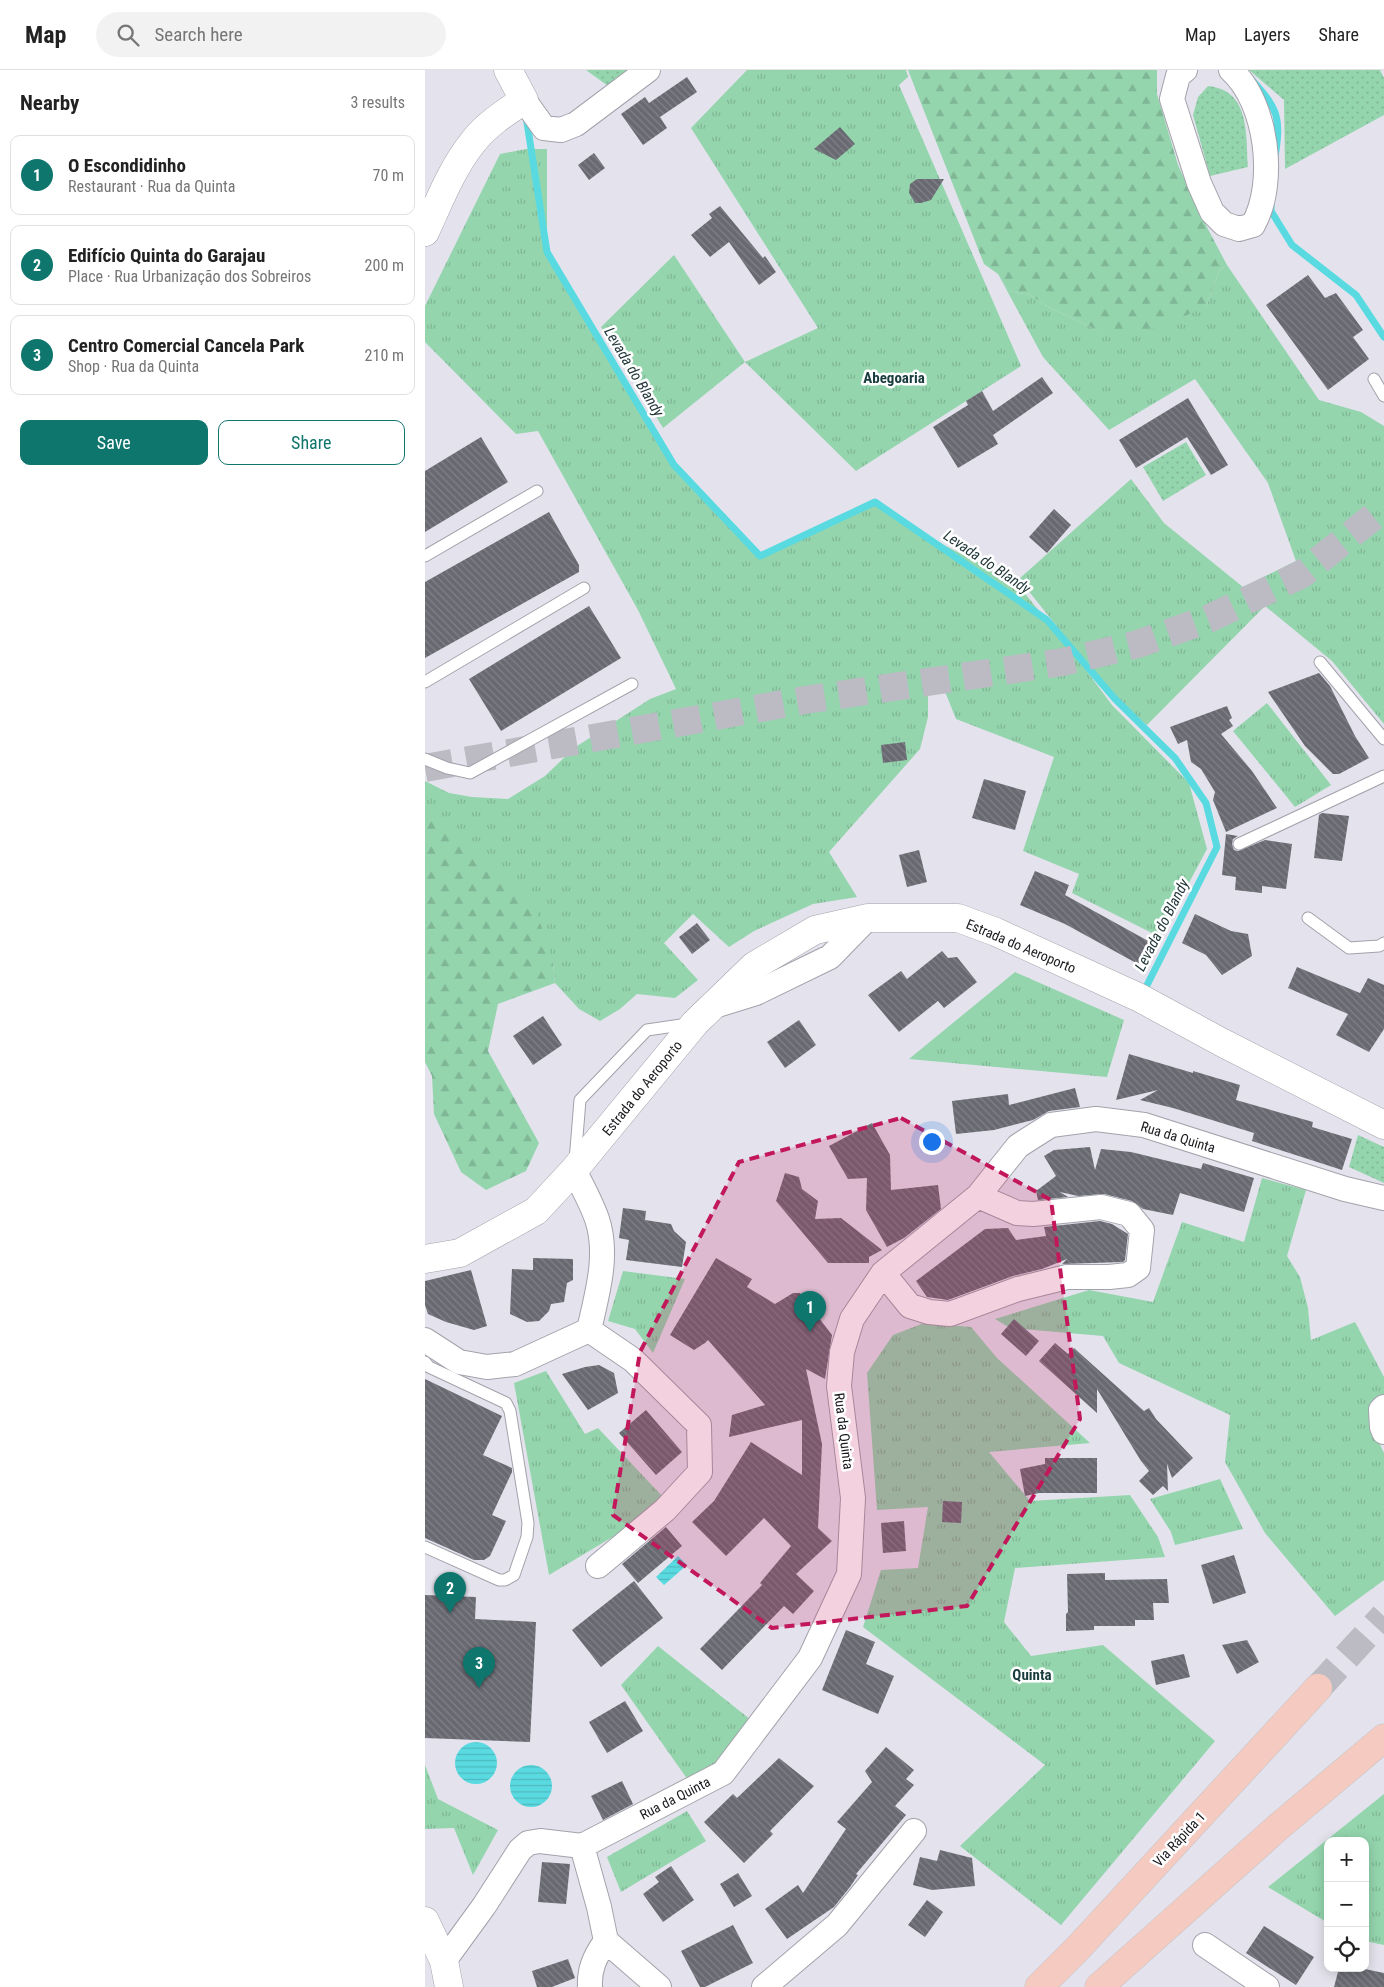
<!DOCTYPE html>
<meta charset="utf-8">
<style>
:root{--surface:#fff;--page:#f2f2f2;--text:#222;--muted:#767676;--line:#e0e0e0;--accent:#0f766e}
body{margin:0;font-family:"Roboto Condensed",sans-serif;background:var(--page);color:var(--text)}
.controls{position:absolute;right:15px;bottom:15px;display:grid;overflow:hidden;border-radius:10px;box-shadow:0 2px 12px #0003}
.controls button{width:45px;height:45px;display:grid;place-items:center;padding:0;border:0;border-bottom:1px solid var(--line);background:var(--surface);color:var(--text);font:25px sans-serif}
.you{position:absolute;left:506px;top:1071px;width:18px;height:18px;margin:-12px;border:4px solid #fff;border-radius:50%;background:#1a73e8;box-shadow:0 0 0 8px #1a73e833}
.badge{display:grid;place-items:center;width:32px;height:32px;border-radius:50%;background:var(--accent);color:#fff;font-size:16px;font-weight:700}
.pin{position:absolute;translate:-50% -41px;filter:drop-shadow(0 1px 2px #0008)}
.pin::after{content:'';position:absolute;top:26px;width:18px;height:15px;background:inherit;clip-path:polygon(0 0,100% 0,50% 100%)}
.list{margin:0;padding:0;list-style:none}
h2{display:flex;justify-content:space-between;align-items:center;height:65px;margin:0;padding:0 20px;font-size:21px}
h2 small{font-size:16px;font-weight:400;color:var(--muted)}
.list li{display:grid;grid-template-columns:32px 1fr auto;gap:15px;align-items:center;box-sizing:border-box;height:80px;margin:0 10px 10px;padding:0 10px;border:1px solid var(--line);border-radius:10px}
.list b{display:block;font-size:19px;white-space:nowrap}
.list p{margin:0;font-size:16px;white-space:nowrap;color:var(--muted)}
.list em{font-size:16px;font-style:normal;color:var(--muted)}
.actions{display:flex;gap:10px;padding:15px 20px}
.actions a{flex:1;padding:11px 0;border:1px solid var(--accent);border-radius:10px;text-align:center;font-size:18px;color:var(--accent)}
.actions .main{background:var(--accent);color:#fff}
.icon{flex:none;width:28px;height:28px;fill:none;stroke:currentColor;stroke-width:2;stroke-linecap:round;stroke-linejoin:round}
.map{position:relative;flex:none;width:959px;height:1917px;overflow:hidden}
header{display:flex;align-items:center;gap:30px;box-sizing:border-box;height:70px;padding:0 25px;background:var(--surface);border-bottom:1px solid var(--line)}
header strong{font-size:24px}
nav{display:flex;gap:28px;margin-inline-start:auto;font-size:18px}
.search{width:350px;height:45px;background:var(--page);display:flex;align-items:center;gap:12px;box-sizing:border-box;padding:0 18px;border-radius:28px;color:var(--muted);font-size:19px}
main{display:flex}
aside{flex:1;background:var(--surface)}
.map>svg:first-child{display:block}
.grass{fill:url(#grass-tufts)}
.forest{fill:url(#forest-firs)}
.park{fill:url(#park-dots)}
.water{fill:url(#water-rules)}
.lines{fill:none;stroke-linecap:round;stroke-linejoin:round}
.stream{stroke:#59dae0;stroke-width:7}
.building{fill:url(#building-back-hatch)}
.primary-tunnel{stroke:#bcbbc4;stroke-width:28;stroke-dasharray:28 14;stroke-linecap:butt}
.highway-tunnel{stroke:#bcbbc4;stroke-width:28;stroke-dasharray:28 14;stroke-linecap:butt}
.lane-casing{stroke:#a2a2ab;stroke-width:13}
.street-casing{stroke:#a2a2ab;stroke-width:26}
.secondary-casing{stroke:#a2a2ab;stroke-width:29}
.highway-casing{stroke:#c3c3c4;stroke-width:29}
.lane{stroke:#fff;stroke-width:11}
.street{stroke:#fff;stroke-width:24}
.secondary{stroke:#fff;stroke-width:28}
.highway{stroke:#f5cac1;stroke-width:28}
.marked{fill:#c2185b;fill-opacity:0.2;stroke:#c2185b;stroke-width:4;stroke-dasharray:10 6;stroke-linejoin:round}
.labels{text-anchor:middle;stroke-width:5;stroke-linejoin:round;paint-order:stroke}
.street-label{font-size:14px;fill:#1a1a1e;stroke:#fff}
.water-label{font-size:15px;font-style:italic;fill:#1e3435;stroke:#fff}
.neighbourhood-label{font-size:15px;font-weight:bold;fill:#1a3c3e;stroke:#fff}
</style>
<header>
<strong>Map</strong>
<div class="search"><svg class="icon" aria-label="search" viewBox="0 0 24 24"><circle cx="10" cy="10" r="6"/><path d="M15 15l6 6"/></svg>Search here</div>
<nav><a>Map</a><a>Layers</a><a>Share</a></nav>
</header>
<main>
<aside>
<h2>Nearby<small>3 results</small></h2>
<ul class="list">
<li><span class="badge">1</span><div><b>O Escondidinho</b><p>Restaurant · Rua da Quinta</p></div><em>70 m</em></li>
<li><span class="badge">2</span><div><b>Edifício Quinta do Garajau</b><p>Place · Rua Urbanização dos Sobreiros</p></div><em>200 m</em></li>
<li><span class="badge">3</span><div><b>Centro Comercial Cancela Park</b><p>Shop · Rua da Quinta</p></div><em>210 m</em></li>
</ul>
<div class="actions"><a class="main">Save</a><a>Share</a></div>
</aside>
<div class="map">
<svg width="959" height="1917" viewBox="0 0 959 1917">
<defs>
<pattern id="grass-tufts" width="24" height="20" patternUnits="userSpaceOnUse" patternTransform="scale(1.25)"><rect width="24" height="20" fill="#94d5ae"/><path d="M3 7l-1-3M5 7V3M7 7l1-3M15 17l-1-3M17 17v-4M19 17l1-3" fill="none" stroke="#7fb695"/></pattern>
<pattern id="forest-firs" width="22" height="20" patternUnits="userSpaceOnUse" patternTransform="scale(1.25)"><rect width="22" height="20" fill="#94d5ae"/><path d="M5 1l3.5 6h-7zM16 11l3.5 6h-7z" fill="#7fb695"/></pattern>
<pattern id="park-dots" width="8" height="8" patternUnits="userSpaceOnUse" patternTransform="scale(1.25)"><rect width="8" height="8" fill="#94d5ae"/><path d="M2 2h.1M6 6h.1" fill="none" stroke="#7fb695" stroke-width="1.8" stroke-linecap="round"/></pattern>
<pattern id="water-rules" width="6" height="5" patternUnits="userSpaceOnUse" patternTransform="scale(1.25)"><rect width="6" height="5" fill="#59dae0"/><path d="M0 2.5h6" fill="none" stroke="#4dbac0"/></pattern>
<pattern id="building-back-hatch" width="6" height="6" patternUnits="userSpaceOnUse" patternTransform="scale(1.25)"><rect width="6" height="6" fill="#696972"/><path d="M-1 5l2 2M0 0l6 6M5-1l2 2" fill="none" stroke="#818188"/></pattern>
</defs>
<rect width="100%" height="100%" fill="#e4e3ed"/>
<path class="grass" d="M322 0H481L483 7 474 15 596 296 431 401 320 292 238 358 176 257 249 185 320 292 393 258 266 58Z
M101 79H122V182L249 395 335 486 450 432 507 469 590 511 655 592 687 635 764 713 782 779 735 867 647 823 654 804 598 781 629 687 531 649 519 619 503 618V647L495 679 404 782 432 827 388 834 329 861 304 877 268 844 239 873 273 910 250 928 212 924 195 939 175 951 154 939 130 913 128 892 0 731V711L24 723 47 727 83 729 120 706 149 678 180 658 225 629 251 619 213 540 113 361 91 364 0 272V236L75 84Z
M802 195 894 330 936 342 959 356V654L907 591 840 536 722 655 690 629 594 509 706 409 739 453 818 517 871 491 843 413 770 309 684 360 618 287 573 204 584 221 605 225 627 239 672 260 781 237 794 201Z
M842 633 906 715 870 737 808 661Z
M590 902 699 950 682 1007 484 989Z
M837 1108 881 1120 862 1186 875 1207 883 1238 886 1270 930 1252 959 1307V1331L946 1356 959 1383V1510L910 1546 840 1463 800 1392 805 1345 694 1293 678 1266 585 1258 570 1249 664 1220 728 1232 757 1152 819 1172Z
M198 1201 260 1209 228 1283 210 1259 183 1251Z
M499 1253 546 1257 572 1288 665 1373 564 1382 605 1431 705 1425 733 1467 740 1487 590 1498 579 1552 606 1586 678 1575 790 1671 636 1855 535 1776 620 1695 438 1557 456 1500 493 1498 503 1437 452 1440 442 1303 468 1265Z
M121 1301 160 1364 173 1358 238 1427 196 1462 124 1505 89 1313Z
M795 1409 818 1459 750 1475 746 1462 725 1429Z
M233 1576 326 1650 293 1693 263 1710 196 1615Z
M0 1695 13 1729 73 1760 48 1805 29 1758 0 1759Z
M959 1724V1875L940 1871V1771H903V1853L843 1817Z
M262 1741 281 1771 196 1822 182 1787Z"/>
<path class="forest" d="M483 0H732V24L753 95 775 144 802 195 794 201 781 237 731 258 701 263 672 260 627 239 605 225 584 221 573 204 559 194Z
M0 731 111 840 128 892 130 913 73 934 63 981 114 1073 101 1101 61 1120 36 1102 9 1044 7 1006 0 992Z"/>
<path class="park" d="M161 0H211L190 21Z
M824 0H955L959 8V45L860 99 859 30Z
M783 16C825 20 821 64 823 97L785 106 768 45 773 27Z
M761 372 781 405 738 431 718 397Z
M933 1065 959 1077V1113L924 1097Z"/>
<path class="water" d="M253 1486 262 1495 239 1515 231 1507Z
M30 1693a21 21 0 1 1 42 0a21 21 0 1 1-42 0Z
M85 1716a21 21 0 1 1 42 0a21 21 0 1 1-42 0Z"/>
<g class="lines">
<path class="stream" d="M828 11C854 40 856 49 850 87
M101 46 122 182 249 395 335 486 450 432 622 550 690 629 750 688 781 733 792 777 718 923
M846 133V141L867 175 931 225 959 267"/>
</g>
<path class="building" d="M262 7 272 22 235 47 242 58 218 75 196 44 220 27 224 33Z
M415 57 430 74 411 90 389 79Z
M169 83 180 98 164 110 153 95Z
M492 109H519L506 130 496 133H490L484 123 485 114Z
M295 136 338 188 340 186 351 202 334 215 304 172 285 187 266 165 287 148 284 144Z
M883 205 900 228 911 223 938 260 928 267 944 289 903 320 841 235Z
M617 307 628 323 568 365 573 374 533 398 508 357 543 335 541 331 557 321 568 341Z
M763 328 803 395 786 405 762 367 711 398 694 370Z
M56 367 83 412 0 462V401Z
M629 439 646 455 622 483 604 467Z
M124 442 154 495V502L0 588V512Z
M164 536 196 588 76 661 44 609Z
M894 603 905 616 930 666 944 688 914 704H908L880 676 843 622Z
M802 636 807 648 804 650 808 656 796 664 827 701 852 738 801 762 788 730 790 722 776 699 766 692 762 670 753 674 745 657Z
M480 672 482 690 458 693 456 675Z
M559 709 601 721 590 760 547 748Z
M897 743 924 746 917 791 889 788 894 745Z
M801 764 813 766 808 769 807 774 809 780 813 781 840 770 867 774 861 819 837 816V823L810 820 811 807 797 805Z
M494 780 502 812 482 817 474 785Z
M610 801 644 815 640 825 725 872 713 894 640 854 595 835Z
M770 844 806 861 823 864 827 886 797 905 781 885 757 873Z
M272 853 285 870 267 884 254 867Z
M517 881 523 888 532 887 552 912 519 938 513 931 474 962 443 925 476 901 482 909Z
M872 897 935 923 943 908 959 915V959L944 982 911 965 923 944 863 918Z
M118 946 137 975 108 995 88 966Z
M374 950 391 975 360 998 342 972Z
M704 984 768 1003V1001L815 1015 811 1030 888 1052 887 1057 927 1069 917 1100 827 1071 829 1063 748 1038 715 1030 733 1020 691 1030Z
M650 1018 655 1037 624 1041 608 1050 569 1060 531 1064 527 1031 583 1024 584 1035Z
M447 1053 465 1085 466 1120 513 1115 516 1139 479 1168 462 1177 441 1140 442 1108 423 1109 404 1076Z
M665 1077 670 1100 676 1079 706 1082 776 1099 778 1093 829 1108 819 1142 755 1123 748 1145 718 1139 707 1131 679 1124 653 1126 635 1122 643 1127 613 1130 611 1121 631 1106 619 1086 629 1080Z
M360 1103 374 1107 377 1119 393 1131 390 1149 416 1148 457 1180 444 1187V1193H403L351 1131Z
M198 1138 221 1141 220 1150 246 1154 249 1161 261 1172 257 1197 201 1190 204 1170 194 1168Z
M675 1151 687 1154 703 1164 700 1190 698 1192 637 1194 642 1189 617 1199 588 1206 523 1230 502 1227 491 1211 560 1159 583 1158 591 1170 621 1166 619 1157Z
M108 1188 148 1189V1210L142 1213 139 1232 126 1234 124 1241 114 1251 102 1252 85 1244 87 1199 108 1200Z
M291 1188 327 1209 322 1217 350 1234 368 1223H375L407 1265 400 1309 381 1299 397 1374 393 1458 407 1471 371 1504 389 1521 368 1544 359 1536 297 1600 275 1579 337 1515 335 1513 366 1476 339 1448 301 1486 267 1452 289 1431 326 1372 377 1405V1350L304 1367 307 1345 340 1335 283 1270 280 1273 269 1280 245 1265Z
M46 1200 62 1256 49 1260 21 1252 3 1244 0 1235V1211Z
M589 1249 614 1271 601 1286 576 1264Z
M630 1273 643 1284 649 1278 719 1341 724 1338 731 1349 768 1388 747 1408 742 1394 743 1421 738 1416 728 1425 714 1411 724 1401 716 1391 672 1319V1343L614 1291Z
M174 1295 189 1303 193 1323 163 1340 137 1304 160 1297Z
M0 1309 77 1346 58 1385 87 1398V1402L67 1445 81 1451 65 1486 59 1490H49L0 1468Z
M221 1340 257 1382 231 1405 194 1363Z
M620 1388H672V1423H614L600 1426 595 1399 620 1394Z
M518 1431 537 1432 536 1453 517 1452Z
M479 1451 481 1481 458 1483 456 1453Z
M241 1457 257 1476 213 1513 197 1494Z
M809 1485 821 1523 788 1534 776 1495Z
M680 1503V1510L742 1509 744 1533H728L729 1550H710V1556H669V1560L641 1561V1544L643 1542 642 1504Z
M209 1511 238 1548 176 1597 147 1560Z
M0 1525 51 1527 50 1549 111 1552 105 1672 0 1668Z
M421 1560 450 1572 441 1594 469 1606 453 1644 397 1620Z
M822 1570 834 1592 812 1604 797 1575Z
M759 1584 765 1607 731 1615 726 1591Z
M200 1631 218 1661 182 1683 164 1652Z
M461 1677 489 1700 481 1709 489 1715 470 1736 481 1745 431 1804 433 1805 425 1817 409 1837 362 1869 340 1839 373 1815 378 1823 421 1759 412 1752 447 1712 440 1701Z
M354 1688 389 1716 345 1761 348 1764 319 1793 279 1752 308 1724 312 1728Z
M197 1711 208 1734 178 1750 166 1726Z
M515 1780 547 1788 550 1816 507 1820 488 1815 495 1787 512 1791Z
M117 1792 145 1794 141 1834 113 1832Z
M246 1796 269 1830 238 1852 218 1824 234 1812 230 1807Z
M313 1803 327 1826 309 1837 295 1814Z
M502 1830 518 1842 500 1867 483 1855Z
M308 1855 328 1893 280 1917H275L256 1881Z
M839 1856 889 1887 871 1915 821 1883Z
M143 1889 150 1908 127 1917H112L107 1901Z
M914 1898H935L959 1903V1917H909Z"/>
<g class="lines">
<path class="primary-tunnel" d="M0 698 380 630 638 592 713 574 783 549 877 504 959 438"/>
<path class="highway-tunnel" d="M893 1618 959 1546"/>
<defs>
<path id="lane" d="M949 309 959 326
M0 486 112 421
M895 592 959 669
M0 612 159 518
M0 689 22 698 45 703 207 614
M814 774 959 706
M883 848 924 878 954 876 959 873
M150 1091 155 1030 222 960 263 954
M0 1292 4 1297 81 1333 85 1341 103 1453 102 1467 89 1505 80 1510H74L0 1477"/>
<path id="street" d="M760 0 753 6 747 29 774 113 787 142 799 154 814 159 828 155C852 113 842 32 806 0
M99 30 119 58 136 60 151 54 223 0
M286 937 331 923 405 887 443 848
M149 1100C157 1116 166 1132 172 1149 184 1185 172 1224 164 1260
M458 1203 485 1236 504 1242 525 1244 593 1219 642 1207H684L703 1205 713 1198 717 1160 704 1144 676 1137 608 1144 592 1143 553 1126
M164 1260 208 1290 274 1355 275 1402 240 1440 173 1496
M0 1270 34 1292 62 1297 90 1294 164 1260
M959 1337 956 1340 957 1357 959 1362
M157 1776 174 1837 181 1871
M181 1871 234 1917
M780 1875 842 1917
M19 1891 59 1836 95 1780 103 1773 115 1771 157 1776 298 1703 385 1588 424 1504 428 1428 414 1316 417 1282 427 1249 458 1203 553 1126 593 1076 626 1055 671 1049 719 1055 920 1119 959 1128
M165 1917C164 1899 170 1886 181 1871
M339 1917 412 1855 489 1761"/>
<path id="secondary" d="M0 162C14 132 27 98 48 72 61 55 81 42 99 30L83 0
M0 1189 35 1183 111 1141 149 1100 270 953 329 896 390 860 443 848H533L571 862 715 928 796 972 959 1055
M0 1851 19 1891 24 1917"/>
<path id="highway" d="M614 1917 654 1877 893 1618
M674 1917 852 1758 959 1668"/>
</defs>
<use href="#lane" class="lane-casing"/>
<use href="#street" class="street-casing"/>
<use href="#secondary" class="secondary-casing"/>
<use href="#highway" class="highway-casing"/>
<use href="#lane" class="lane"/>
<use href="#street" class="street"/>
<use href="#secondary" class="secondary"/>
<use href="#highway" class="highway"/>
</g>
<path class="marked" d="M476 1048 626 1130 655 1349 542 1536 347 1558 188 1445 215 1282 314 1092Z"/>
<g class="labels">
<g class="street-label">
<text transform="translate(596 876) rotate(23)" y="5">Estrada do Aeroporto</text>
<text transform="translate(217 1018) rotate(-51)" y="5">Estrada do Aeroporto</text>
<text transform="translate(753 1067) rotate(17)" y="5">Rua da Quinta</text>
<text transform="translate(419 1361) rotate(83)" y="5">Rua da Quinta</text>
<text transform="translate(250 1728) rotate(-27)" y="5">Rua da Quinta</text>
<text transform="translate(754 1769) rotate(-47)" y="5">Via Rápida 1</text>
</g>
<g class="water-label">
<text transform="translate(209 302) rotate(59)" y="5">Levada do Blandy</text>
<text transform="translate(562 492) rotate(34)" y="5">Levada do Blandy</text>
<text transform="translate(737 855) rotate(-63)" y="5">Levada do Blandy</text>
</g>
<g class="neighbourhood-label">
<text x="469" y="313">Abegoaria</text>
<text x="607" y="1610">Quinta</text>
</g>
</g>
</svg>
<div class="controls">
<button>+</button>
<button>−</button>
<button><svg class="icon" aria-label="locate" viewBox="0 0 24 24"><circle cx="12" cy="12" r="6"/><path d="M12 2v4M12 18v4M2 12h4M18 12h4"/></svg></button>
</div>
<div class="you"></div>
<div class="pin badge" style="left:385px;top:1262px">1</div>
<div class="pin badge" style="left:25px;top:1543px">2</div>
<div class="pin badge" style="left:54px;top:1618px">3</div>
</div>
</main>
